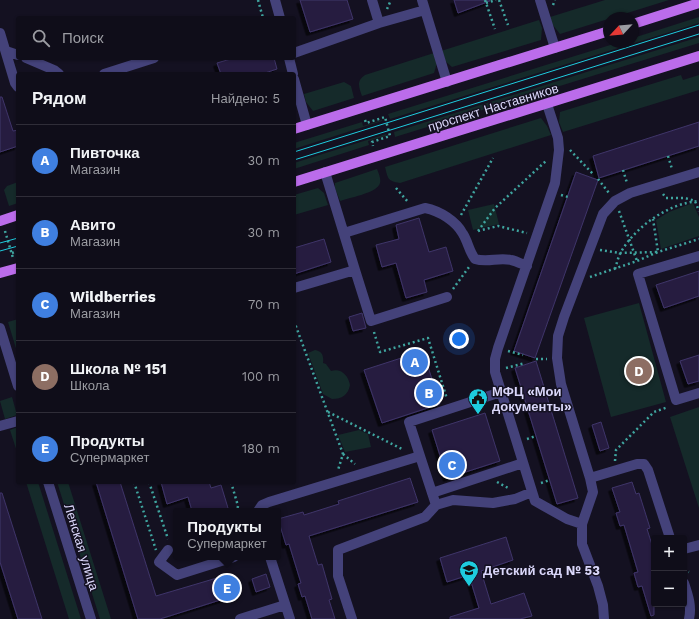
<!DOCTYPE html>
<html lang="ru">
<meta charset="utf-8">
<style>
:root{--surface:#0f0d19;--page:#181622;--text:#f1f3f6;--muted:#9b9ca2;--line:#2f2d38;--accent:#1a73e8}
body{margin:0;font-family:"Work Sans",sans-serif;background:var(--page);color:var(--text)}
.controls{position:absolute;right:12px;bottom:12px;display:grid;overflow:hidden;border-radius:4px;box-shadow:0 1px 3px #0004}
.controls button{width:36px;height:36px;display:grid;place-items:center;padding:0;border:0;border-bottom:1px solid var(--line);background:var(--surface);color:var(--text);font:20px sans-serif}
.compass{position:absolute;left:603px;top:12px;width:36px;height:36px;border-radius:50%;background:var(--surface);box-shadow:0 1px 3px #0004;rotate:244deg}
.you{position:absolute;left:459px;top:339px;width:14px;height:14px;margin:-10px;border:3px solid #fff;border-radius:50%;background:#1a73e8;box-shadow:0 0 0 6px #1a73e833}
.badge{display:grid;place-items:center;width:26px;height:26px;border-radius:50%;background:var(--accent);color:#fff;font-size:13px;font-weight:700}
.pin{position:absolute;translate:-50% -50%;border:2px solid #fff;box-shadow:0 1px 4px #0006}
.popup{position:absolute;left:173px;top:508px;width:108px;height:52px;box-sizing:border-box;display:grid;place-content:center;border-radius:4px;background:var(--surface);filter:drop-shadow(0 1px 3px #0005);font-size:13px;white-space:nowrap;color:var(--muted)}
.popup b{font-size:15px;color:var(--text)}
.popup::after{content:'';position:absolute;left:50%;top:100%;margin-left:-8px;border:8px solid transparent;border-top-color:var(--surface)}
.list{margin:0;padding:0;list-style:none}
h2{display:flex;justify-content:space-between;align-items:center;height:52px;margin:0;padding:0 16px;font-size:17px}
h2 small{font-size:13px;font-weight:400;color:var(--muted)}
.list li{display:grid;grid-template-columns:26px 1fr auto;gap:12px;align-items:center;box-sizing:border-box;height:72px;padding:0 16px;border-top:1px solid var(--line)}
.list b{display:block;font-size:15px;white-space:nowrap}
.list p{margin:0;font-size:13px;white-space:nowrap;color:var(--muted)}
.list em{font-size:13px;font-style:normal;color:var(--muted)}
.icon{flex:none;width:22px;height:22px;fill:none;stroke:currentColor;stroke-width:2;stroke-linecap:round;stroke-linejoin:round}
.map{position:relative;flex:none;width:699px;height:619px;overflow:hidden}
.search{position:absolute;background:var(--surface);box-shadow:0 1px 3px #0004;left:16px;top:16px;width:280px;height:44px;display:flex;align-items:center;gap:10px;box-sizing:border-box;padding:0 14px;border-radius:4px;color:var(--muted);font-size:15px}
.panel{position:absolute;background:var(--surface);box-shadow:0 1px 3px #0004;left:16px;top:72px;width:280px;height:412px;border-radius:4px}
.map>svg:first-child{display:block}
.green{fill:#152a2a}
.building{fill:#261f40;stroke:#3f3469;filter:url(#shadow)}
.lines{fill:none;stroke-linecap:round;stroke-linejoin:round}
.path{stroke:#3fa59f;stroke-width:2.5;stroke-dasharray:2 3;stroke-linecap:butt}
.minor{stroke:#44427a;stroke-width:10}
.major{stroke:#bb6ceb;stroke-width:10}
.tram{stroke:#1eccde;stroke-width:1}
.labels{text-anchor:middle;stroke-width:3;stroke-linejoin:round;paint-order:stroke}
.street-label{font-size:13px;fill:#dad7fa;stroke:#141121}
.poi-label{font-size:13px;font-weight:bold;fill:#dad7fa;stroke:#141121;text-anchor:start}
</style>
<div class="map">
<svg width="699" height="619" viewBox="0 0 699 619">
<defs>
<filter id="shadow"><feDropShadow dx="-3.5" dy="3.5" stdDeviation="0" flood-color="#0009"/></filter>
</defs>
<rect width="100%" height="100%" fill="#141121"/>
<path class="green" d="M605 0H669L560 34 552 24 550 17Z
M699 17V23L390 119 388 114 620 42H633V38Z
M539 20 542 28 541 40 452 67 444 60 441 51Z
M699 37V43L395 137 394 132Z
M434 53 437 63 434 73 362 96C359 87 356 81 365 75Z
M681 75 683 80 699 75V90L563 132 559 122 560 112Z
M344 82 351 86 354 98 313 111 306 102 304 94Z
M541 118 547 126 551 135 400 183C387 181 388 178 385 167Z
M382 120V121L294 149V143L362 122 363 126Z
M386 134V136L368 141 369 145 294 169V163Z
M377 169C379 174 382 181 379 185 375 193 349 198 340 201L335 188V183Z
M18 182V203L9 206 4 190 7 186Z
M318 188 324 193 328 205 294 215V195Z
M693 203 699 217V236L661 249 656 220 669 212Z
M494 204 499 224 473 230 468 210Z
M639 303 666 402 611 417 584 318Z
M18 319V355L8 322Z
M315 350C322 351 324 356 323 363L326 364 331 371C341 368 348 375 350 385 348 395 342 399 332 399L323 394 308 353Z
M12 397 17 415 5 419 0 401Z
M699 407V508L670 417Z
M18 427V455L10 430Z
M359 430 368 434 371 447 345 452 338 435Z
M26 482H38L81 619H69Z
M57 482H68L111 619H100Z"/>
<path class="building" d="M300 0H347L353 19 310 32Z
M454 0H489L490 1 458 13Z
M234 58H274L277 69 262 74H221L217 63Z
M0 97H2L13 131 18 130V146L0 152Z
M699 122V146L599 178 593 156Z
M576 172 598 180 535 358 514 351Z
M419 218 429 252 446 247 453 271 424 280 427 292 406 298 396 263 382 267 376 245 399 239 396 225Z
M324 239 331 262 294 274V248Z
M699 271V296L664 308 656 285Z
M362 313 366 328 353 331 349 317Z
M423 351 440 404 382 423 364 370Z
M699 355V381L688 384 680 361Z
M536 361 578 498 557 504 515 368Z
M485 413 500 461 447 478 432 430Z
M601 422 609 448 600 451 592 425Z
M410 478 418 502 309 536 318 565 322 564 332 599 329 600 335 619H312L305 596 302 597 298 584 301 583 289 544 286 545 278 519 303 512 304 515 339 504 338 501Z
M96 482H120L156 596 227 575 233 596 160 619H138Z
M161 482H209L211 488 221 485 228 508 218 511H192L188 497 167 504Z
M632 482 636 494 639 493 650 528 647 529 654 551V615L651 616 642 586 638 587 634 573 638 572 624 525 620 526 616 513 620 512 612 488Z
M0 493H2L42 619H18L0 562Z
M506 537 513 560 481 571 491 604 524 593 532 616 520 619H450V617L479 608 469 575 447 582 440 558Z
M266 574 270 587 256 592 252 579Z"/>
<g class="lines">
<path class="path" d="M258 0 263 18
M485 0 495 29
M499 0 508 25
M486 3 496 0
M553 5 555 0
M387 9 391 0
M365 120 366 123 385 117 390 136 372 142 373 146
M570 150 593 174
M668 156 672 169
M623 170 627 183
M598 179 609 193
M396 188 408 202
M663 194 666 198H685L695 201 699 211
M561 195 568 197
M619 211 637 261
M461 215 493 158
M5 231 13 258
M478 231 495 208 547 160
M478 231 498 226 527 233
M600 250 620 253 658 252 653 219
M12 253 18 251
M615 269C617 263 618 257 621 252 636 226 669 203 699 201
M590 277 637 261 658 252 699 239
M453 289 469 267
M294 321 343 454 338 470
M374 332 380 352 428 338 447 399
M508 351 523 355
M536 359H547
M506 368 525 363
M514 395 523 393
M328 412 404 450
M527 439 536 436
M343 454 355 464
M615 461 616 450 654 412 668 407
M134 482 156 550
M149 482 168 539
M231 482 238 506 237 511
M497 482 510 489
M541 483 550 480
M684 570 689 572"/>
<path class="minor" d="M275 0 280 18
M372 0 379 23
M422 0 447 82
M540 0 555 48
M0 33 15 83 18 87
M6 51 18 55
M294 53 379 23 425 10
M26 58 54 70 59 74
M289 58 293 74
M104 74 154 58
M294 79 307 125
M547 104 558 138 559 150 555 183 498 348 495 359V372L535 501 567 519 582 524
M344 233 425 208C440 211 456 221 463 234 468 242 469 251 475 259 488 263 498 257 511 260 516 261 522 264 527 266
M699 256 638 274 676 400 699 393
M355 270 371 321 447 297
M294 288 355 270 325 172
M0 328 18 386
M0 426 18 421
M420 456 409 422 501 392
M590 478 637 464H644L648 470 670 538
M48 482 91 619
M432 493 523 463
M436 505 453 500 493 503 515 499 532 492
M258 511 262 505 269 502 420 456 436 505 425 517 338 550V576L352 619
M684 549 699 545
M168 550 159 562 177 575 234 557
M270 557 290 619
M684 583C688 595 692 606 689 619
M240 619 285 605
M604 619 603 605 598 586 582 544V524L593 492 590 478 561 384 557 358 558 336 564 317 603 214 615 201 630 193 699 172"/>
<path class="major" d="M633 24 699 3
M294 129 609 31
M294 182 699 56
M0 221 18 215
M0 273 18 268"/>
<path class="tram" d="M294 152 699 25
M294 160 699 34
M0 243 18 238
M0 251 18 246"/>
</g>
<defs>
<symbol id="civic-pin" viewBox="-11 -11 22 30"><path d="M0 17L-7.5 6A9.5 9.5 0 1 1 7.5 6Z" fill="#1eccde" stroke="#141121"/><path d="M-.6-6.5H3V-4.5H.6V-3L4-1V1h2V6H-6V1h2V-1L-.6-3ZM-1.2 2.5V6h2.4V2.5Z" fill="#111"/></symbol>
<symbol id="school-pin" viewBox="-11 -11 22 30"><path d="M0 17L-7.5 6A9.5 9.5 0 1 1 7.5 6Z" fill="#1eccde" stroke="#141121"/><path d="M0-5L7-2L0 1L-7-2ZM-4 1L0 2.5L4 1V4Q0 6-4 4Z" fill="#111"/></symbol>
</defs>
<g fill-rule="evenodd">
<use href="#civic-pin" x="467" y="387" width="22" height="30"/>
<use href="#school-pin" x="458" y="559" width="22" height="30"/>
</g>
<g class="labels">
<g class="street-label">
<text transform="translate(493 107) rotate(-17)" y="5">проспект Наставников</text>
<text transform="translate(82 547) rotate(73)" y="5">Ленская улица</text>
</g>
<g class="poi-label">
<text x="492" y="396">МФЦ «Мои<tspan x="492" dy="15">документы»</tspan></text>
<text x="483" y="575">Детский сад № 53</text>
</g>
</g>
</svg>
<div class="controls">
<button>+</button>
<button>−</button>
</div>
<svg class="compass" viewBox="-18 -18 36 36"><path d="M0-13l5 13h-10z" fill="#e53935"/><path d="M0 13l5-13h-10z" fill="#9b9ca2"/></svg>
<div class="you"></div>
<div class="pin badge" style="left:415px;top:362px;background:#3f7fe0">A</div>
<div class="pin badge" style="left:429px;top:393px;background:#3f7fe0">B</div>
<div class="pin badge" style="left:452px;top:465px;background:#3f7fe0">C</div>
<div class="pin badge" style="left:639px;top:371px;background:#8d6e63">D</div>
<div class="pin badge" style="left:227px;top:588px;background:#3f7fe0">E</div>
<div class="popup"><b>Продукты</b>Супермаркет</div>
<div class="search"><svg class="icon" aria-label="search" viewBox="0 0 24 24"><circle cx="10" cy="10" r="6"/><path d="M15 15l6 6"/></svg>Поиск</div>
<section class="panel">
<h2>Рядом<small>Найдено: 5</small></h2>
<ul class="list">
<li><span class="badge" style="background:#3f7fe0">A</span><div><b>Пивточка</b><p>Магазин</p></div><em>30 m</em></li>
<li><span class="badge" style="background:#3f7fe0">B</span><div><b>Авито</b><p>Магазин</p></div><em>30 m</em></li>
<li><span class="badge" style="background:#3f7fe0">C</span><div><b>Wildberries</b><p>Магазин</p></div><em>70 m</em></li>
<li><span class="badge" style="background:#8d6e63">D</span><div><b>Школа № 151</b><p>Школа</p></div><em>100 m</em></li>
<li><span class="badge" style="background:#3f7fe0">E</span><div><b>Продукты</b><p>Супермаркет</p></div><em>180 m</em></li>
</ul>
</section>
</div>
